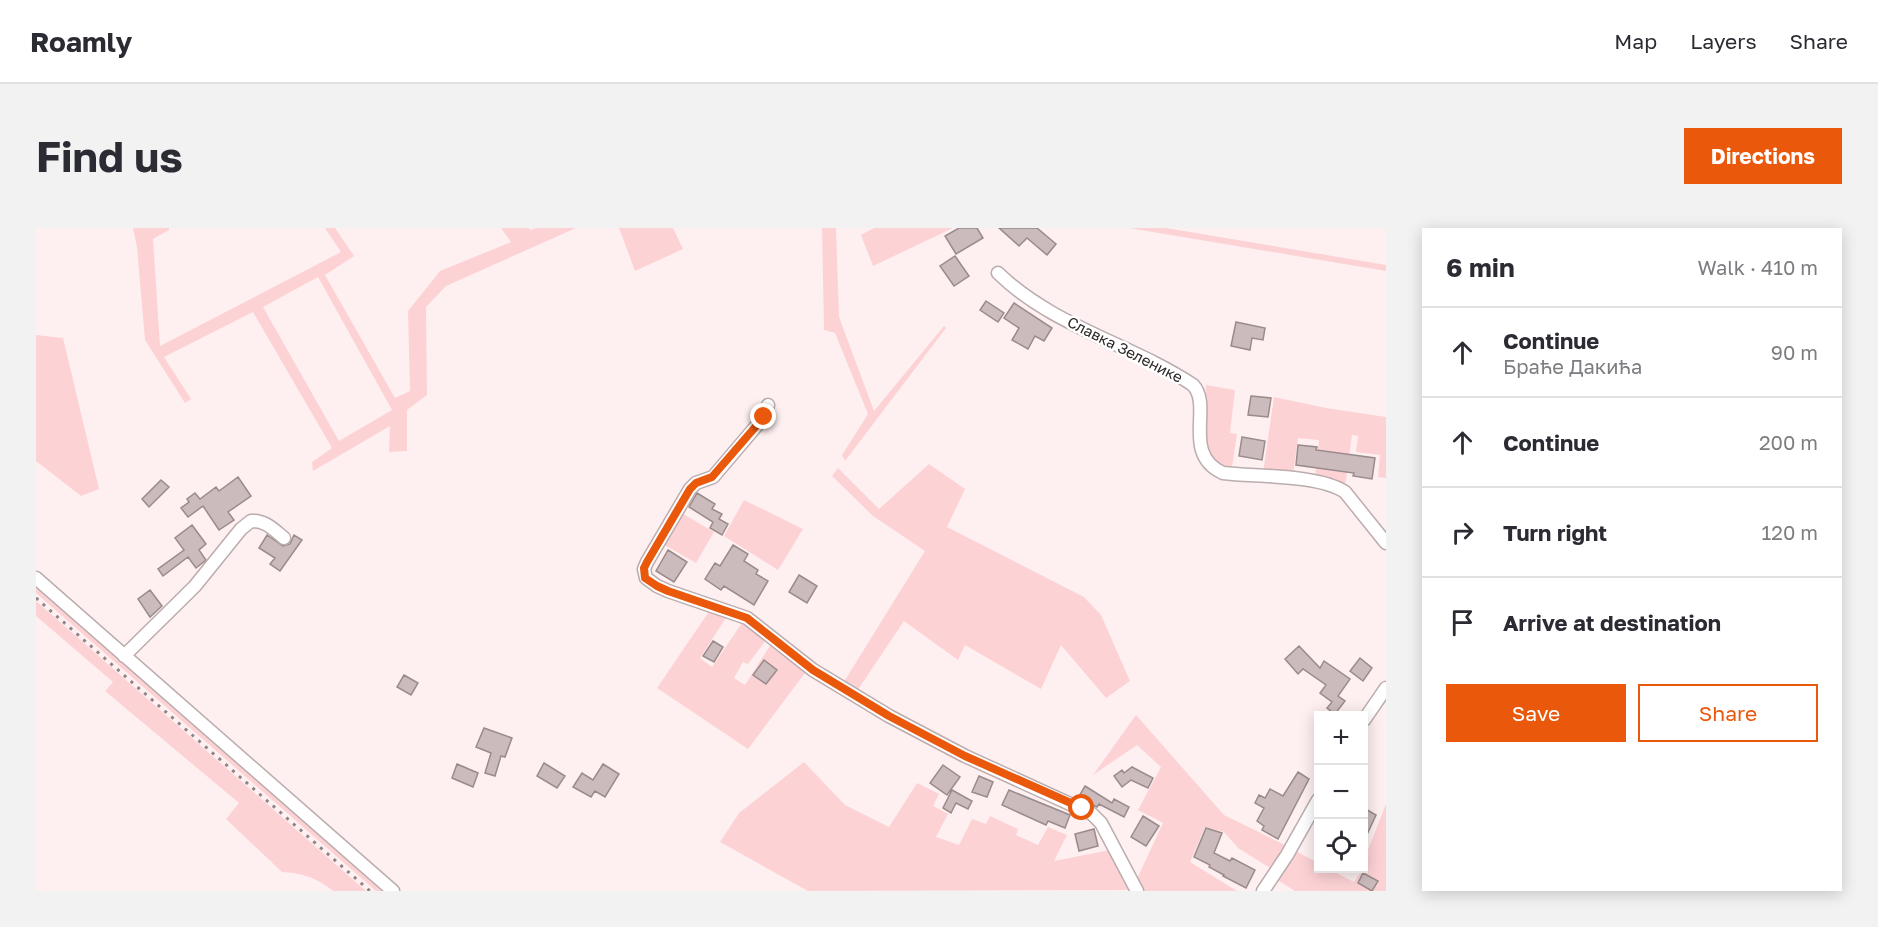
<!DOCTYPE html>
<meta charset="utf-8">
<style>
:root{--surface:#fff;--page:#f2f2f3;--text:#2b2b33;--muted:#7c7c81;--line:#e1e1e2;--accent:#ea580c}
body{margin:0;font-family:"Golos Text",sans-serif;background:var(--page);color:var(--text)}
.controls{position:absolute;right:18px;bottom:18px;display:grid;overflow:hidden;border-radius:0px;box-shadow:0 3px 15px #0003}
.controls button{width:54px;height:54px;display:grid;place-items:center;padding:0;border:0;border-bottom:2px solid var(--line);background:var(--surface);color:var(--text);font:30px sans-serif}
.stop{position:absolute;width:18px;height:18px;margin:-14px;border:4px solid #ea580c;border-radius:50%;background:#fff}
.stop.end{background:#ea580c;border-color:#fff;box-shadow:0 2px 6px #0008}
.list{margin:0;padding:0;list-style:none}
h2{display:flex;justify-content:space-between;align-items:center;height:78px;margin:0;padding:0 24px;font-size:26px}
h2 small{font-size:20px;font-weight:400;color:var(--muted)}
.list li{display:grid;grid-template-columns:39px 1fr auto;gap:18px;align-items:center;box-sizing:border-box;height:90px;padding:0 24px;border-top:2px solid var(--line)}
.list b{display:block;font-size:22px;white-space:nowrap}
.list p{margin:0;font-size:20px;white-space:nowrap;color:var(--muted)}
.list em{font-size:20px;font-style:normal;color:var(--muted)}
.actions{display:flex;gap:12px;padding:18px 24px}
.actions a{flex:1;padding:14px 0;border:2px solid var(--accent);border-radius:0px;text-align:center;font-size:21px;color:var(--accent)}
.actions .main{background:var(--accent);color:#fff}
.icon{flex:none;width:33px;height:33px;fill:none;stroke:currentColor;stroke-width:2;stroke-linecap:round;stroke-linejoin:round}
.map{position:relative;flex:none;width:1350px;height:663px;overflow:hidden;border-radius:0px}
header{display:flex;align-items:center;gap:36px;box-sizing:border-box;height:84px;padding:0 30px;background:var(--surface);border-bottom:2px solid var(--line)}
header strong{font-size:28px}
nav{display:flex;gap:33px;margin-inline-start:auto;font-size:21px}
.intro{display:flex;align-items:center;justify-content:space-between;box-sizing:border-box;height:144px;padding:0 36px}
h1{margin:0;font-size:42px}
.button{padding:15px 27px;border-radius:0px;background:var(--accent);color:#fff;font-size:21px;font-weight:700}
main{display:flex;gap:36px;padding:0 36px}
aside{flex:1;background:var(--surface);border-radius:0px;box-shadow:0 3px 15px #0003}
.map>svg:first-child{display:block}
.green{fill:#fdd2d5;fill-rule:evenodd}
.building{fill:#cbbbbc;stroke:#998a8b;stroke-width:1.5}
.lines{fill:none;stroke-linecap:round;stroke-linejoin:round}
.minor-casing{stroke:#bbacad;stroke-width:15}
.minor{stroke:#fff;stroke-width:12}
.rail{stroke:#8f8586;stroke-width:3;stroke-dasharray:3 6;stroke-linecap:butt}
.route{stroke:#ea580c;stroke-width:8}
.labels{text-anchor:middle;stroke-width:5;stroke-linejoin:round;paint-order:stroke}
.street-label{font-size:15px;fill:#2c2626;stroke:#fff}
</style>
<header>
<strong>Roamly</strong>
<nav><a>Map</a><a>Layers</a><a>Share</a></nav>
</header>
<div class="intro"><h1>Find us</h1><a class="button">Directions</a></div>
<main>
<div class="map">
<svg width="1350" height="663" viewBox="0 0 1350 663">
<rect width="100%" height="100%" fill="#fef0f1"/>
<path class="green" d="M97 0H133V2L117 11 124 118 305 24 289 0H299L318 28 289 47 359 170 374 163 372 83 404 43 475 14 465 0H493L494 2 500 0H540L410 58 390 79 391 167 371 182V223L353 224 354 198 277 243 276 234 296 220 217 84 128 129 155 171 149 175 109 112 101 19ZM282 49 356 182 303 213 227 79Z
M583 0H637L647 21 599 43Z
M786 0H800L803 89 838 183 908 98 910 100 809 233 806 227 832 186 799 105 788 102Z
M838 0H917L837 38 825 7Z
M1093 0H1130L1350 37V43Z
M0 107 27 110 63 261 45 268 0 233Z
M1170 157 1199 162 1194 205 1201 206 1196 239C1157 239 1171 181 1170 157Z
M1238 169 1290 180 1350 189V250L1342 249 1344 227 1320 224 1322 208 1316 207 1309 259 1279 249 1283 212 1262 210 1257 246 1227 245Z
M893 236 929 261 911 299 1048 369 1065 387 1094 453 1070 470 1025 417 1005 461 929 417 922 432 868 393 819 466 806 457 889 323 837 288 796 248 802 240 843 281Z
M708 272 767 301 742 342 688 308Z
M637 280 678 304 660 335 620 312Z
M0 355 349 663H340L0 365Z
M0 373 330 663H297C282 650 265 645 246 644L190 591 203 575 69 463 77 454 0 388Z
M676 379 693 385 664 430 676 439 706 395 730 412 712 436 707 434 698 450 709 457 735 416 772 441 712 521 621 460Z
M1100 487 1188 587 1251 618 1237 642 1202 620 1188 604 1169 599 1154 634 1201 663H1103L1099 655 1127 595 1102 582 1125 539 1101 517 1057 547Z
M768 534 809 577 853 599 881 555 903 566 897 578 912 586 900 609 923 617 936 591 950 596 954 588 982 601 980 607 1002 617 1012 599 1031 607 1018 633 1074 622 1093 662 772 663 684 614 703 585Z
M1350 576V663H1259L1240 651 1258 622 1282 635V640L1293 641 1318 654C1324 644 1334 634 1332 622Z"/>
<path class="building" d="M923 0H941L947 10 920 26 909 8Z
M963 0H1001L1020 16 1011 27 991 10 983 18Z
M919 28 933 48 918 58 904 38Z
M950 73 968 85 962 94 944 82Z
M978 75 1016 100 1008 113 999 108 992 121 976 112 983 100 968 90Z
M1200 94 1229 100 1227 112 1216 110 1214 122 1195 118Z
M1215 168 1235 170 1232 189 1212 187Z
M1206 209 1229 213 1226 232 1203 228Z
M1262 217 1281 219 1280 222 1339 230 1336 251 1317 248 1318 245 1260 237Z
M202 249 215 268 192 284 198 292 183 302 167 278 152 289 145 280 153 274 151 271 159 265 164 271 180 259 183 263Z
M125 252 133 259 113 279 106 271Z
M661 265 679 276 676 281 686 286 683 291 692 296 686 307 674 300 677 294 653 279Z
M156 297 170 316 163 322 170 332 160 340 152 329 127 348 122 341 148 322 139 310Z
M231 307 247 318 254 316 258 307 266 312 244 343 234 336 239 330 223 320Z
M697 317 712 326 708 333 722 342 720 346 732 353 718 377 688 358 685 362 669 351 679 335 684 338Z
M632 322 651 334 638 354 620 343Z
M763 347 781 358 771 375 753 364Z
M114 362 126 378 114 389 102 371Z
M677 413 687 419 678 434 667 428Z
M1263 418 1284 440 1288 433 1314 451 1302 468 1309 473 1299 486 1291 480 1296 474 1284 465 1290 457 1267 441 1262 446 1249 431Z
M1324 430 1336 440 1327 453 1314 443Z
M728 432 741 442 730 456 717 447Z
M368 447 382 455 375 467 361 459Z
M448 500 476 510 469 529 465 528 459 548 449 545 455 525 440 519Z
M508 535 529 548 521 560 501 548Z
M421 536 442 545 437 559 416 550Z
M567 536 583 546 569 569 559 563 555 569 537 559 546 545 557 552Z
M907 537 924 549 911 567 894 555Z
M1096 539 1117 550 1112 560 1095 552 1086 559 1078 548 1086 542 1088 545Z
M1262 544 1273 551 1242 611 1226 602 1228 598 1221 593 1228 580 1219 575 1223 567 1229 570 1234 561 1247 568Z
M943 548 957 554 951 569 936 564Z
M1049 558 1076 575 1078 571 1093 579 1088 589 1063 576 1061 579 1042 570Z
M916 562 936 573 932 581 920 575 915 585 907 580Z
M973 562 1034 587 1029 600 1012 593 1010 597 966 577Z
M1328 580 1340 587 1328 613Z
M1107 588 1123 598 1110 618 1095 609Z
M1170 600 1186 605 1178 625 1194 633 1196 630 1219 642 1210 660 1187 648 1188 647 1173 639 1174 637 1158 629Z
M1058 601 1062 618 1043 623 1039 606Z
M1327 645 1342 653 1336 663 1322 655Z"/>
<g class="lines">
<defs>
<path id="minor" d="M962 45C1016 98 1095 116 1157 157 1177 178 1145 226 1187 245 1220 249 1282 246 1309 264L1350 315
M732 177 728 189 677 249 660 255 654 261 611 334 608 341 610 350 621 358 632 363 711 390 777 442 853 488 929 528 1056 586 1065 595 1101 663
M0 350 357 663
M88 428 159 358 205 301 215 293C229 292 237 301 248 310
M1328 492 1350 460
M1227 663 1251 627 1282 572"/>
</defs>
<use href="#minor" class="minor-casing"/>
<use href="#minor" class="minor"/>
<path class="rail" d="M0 370 334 663"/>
</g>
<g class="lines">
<path class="route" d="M728 189 676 249 660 255 654 261 611 334 608 340 609 350 621 358 632 363 711 390 777 442 853 488 929 528 1046 580"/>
</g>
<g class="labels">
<g class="street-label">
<text transform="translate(1089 122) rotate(27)" y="5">Славка Зеленике</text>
</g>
</g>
</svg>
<div class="controls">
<button>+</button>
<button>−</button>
<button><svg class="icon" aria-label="locate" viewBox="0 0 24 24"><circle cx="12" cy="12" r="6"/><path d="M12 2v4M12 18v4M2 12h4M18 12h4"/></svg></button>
</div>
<div class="stop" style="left:1046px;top:580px"></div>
<div class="stop end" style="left:728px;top:189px"></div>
</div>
<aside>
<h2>6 min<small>Walk · 410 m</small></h2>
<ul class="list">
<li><svg class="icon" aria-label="ahead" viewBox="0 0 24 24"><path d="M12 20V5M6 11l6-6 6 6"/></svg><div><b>Continue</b><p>Браће Дакића</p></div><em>90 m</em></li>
<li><svg class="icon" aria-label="ahead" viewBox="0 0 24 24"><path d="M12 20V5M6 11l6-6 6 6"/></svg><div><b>Continue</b></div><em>200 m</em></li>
<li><svg class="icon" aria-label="right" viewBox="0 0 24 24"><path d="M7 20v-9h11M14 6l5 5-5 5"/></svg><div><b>Turn right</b></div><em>120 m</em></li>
<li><svg class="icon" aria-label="arrive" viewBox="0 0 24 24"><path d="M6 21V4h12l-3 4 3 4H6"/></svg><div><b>Arrive at destination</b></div></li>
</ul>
<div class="actions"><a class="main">Save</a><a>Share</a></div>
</aside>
</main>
